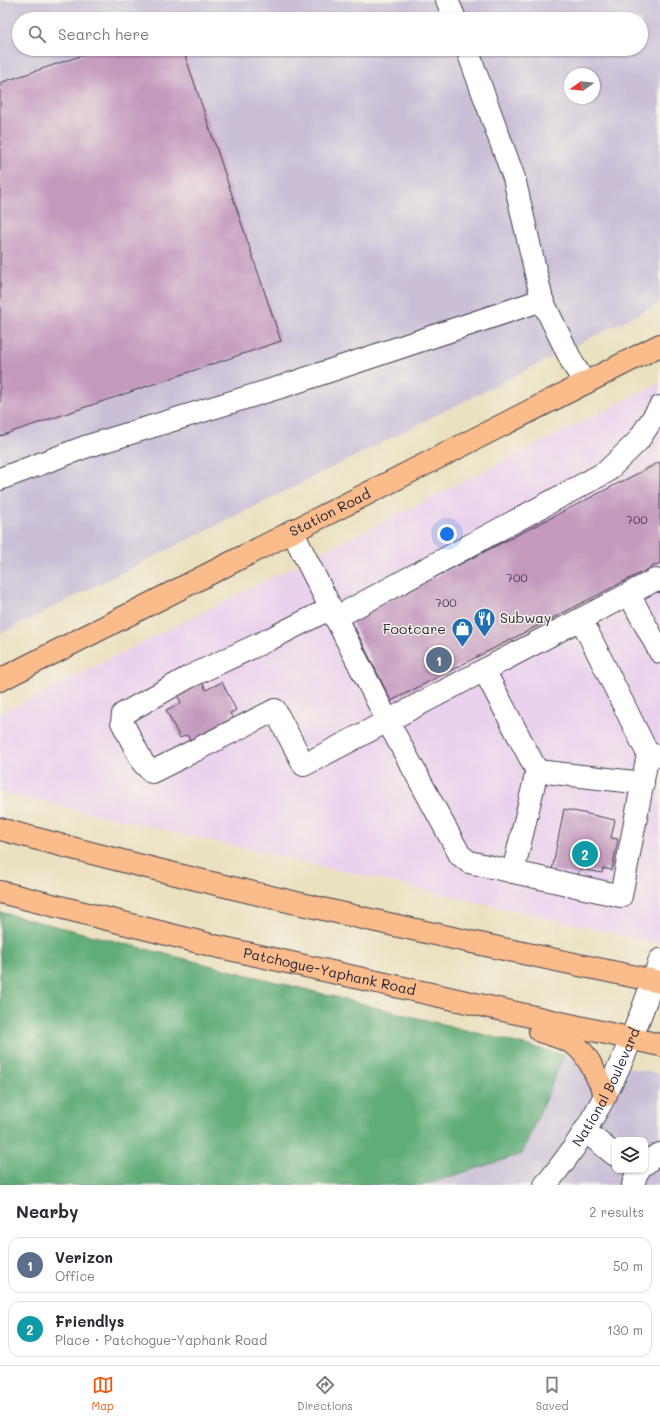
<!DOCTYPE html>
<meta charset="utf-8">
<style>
:root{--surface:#fff;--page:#f2f2f3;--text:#2b2b33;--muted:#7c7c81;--line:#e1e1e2;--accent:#ea580c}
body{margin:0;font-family:Mali,sans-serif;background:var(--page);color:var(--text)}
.controls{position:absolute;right:12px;bottom:12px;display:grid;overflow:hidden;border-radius:8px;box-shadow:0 1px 3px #0004}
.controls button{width:36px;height:36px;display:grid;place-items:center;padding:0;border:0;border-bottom:1px solid var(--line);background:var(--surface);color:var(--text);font:20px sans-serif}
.compass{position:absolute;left:564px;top:68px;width:36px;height:36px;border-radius:50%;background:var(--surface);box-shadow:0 1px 3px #0004;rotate:256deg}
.you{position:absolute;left:447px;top:534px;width:14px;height:14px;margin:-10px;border:3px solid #fff;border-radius:50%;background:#1a73e8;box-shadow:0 0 0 6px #1a73e833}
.badge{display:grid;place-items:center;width:26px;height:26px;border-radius:50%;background:var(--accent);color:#fff;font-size:13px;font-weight:700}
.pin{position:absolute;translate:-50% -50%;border:2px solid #fff;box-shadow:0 1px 4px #0006}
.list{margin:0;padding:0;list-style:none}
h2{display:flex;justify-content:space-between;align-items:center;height:52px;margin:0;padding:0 16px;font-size:17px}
h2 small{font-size:13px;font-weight:400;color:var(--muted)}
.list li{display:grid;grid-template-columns:26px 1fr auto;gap:12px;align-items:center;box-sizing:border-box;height:56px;margin:0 8px 8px;padding:0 8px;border:1px solid var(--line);border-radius:12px}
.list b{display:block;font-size:15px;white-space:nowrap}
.list p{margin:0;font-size:13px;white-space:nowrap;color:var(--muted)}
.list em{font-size:13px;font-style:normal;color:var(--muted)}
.icon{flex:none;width:22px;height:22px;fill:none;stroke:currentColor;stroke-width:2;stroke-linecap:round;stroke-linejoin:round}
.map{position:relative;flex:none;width:660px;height:1185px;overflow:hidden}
.search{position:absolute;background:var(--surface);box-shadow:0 1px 3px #0004;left:12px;right:12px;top:12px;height:44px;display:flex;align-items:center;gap:10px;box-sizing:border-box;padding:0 14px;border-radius:22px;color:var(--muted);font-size:15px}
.sheet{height:180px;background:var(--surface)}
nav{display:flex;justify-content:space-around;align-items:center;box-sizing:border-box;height:56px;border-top:1px solid var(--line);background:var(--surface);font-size:11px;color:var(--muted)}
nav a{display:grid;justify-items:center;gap:2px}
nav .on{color:var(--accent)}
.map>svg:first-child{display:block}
.built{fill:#ead1ed}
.industrial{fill:#cabfd7;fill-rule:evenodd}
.forest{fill:#61ad78;stroke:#42685a}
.building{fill:#c399be}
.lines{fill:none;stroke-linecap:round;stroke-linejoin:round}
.minor-casing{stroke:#403f4f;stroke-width:24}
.major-casing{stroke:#403f4f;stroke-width:24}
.minor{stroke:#fff;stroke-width:22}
.major{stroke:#f9bc8a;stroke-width:22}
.labels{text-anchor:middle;stroke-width:3;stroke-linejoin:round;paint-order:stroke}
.number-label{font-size:12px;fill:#4a405c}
.street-label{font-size:14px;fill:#22223b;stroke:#f7f3e8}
.poi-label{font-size:14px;fill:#22223b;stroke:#f7f3e8;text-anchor:start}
</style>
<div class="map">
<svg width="660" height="1185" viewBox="0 0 660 1185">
<rect width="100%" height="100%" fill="#f7f3e8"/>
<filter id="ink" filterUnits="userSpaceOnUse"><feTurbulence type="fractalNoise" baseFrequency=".025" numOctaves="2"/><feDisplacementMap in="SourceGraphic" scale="8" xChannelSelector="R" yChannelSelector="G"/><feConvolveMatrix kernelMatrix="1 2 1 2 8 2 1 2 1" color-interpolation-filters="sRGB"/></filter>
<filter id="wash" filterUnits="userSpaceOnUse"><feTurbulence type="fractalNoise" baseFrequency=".012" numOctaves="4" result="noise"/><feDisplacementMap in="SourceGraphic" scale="16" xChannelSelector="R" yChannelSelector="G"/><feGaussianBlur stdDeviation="0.9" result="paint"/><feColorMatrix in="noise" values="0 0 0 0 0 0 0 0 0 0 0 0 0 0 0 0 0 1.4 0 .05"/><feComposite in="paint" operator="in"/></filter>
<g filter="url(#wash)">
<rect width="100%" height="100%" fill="#eae1c0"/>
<path class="built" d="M660 383V944L0 792V714Z"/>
<path class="industrial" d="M0 0H660V303L0 634ZM19 19H641V49H19ZM570 74H594V98H570Z
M564 1055 660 1074V1185H424L522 1154ZM615 1140H645V1170H615Z"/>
<path class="forest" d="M0 912 564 1055 522 1154 424 1185H0Z"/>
<g id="blocks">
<path class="building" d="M101 49H183L281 341 0 436V83Z
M660 462V563L391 701 351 620Z
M200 677 206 690 222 682 236 710 230 713 234 721 191 742 187 735 180 738 166 710 181 703 175 690Z
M564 809 615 820 611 838 618 839 612 870 603 868 602 873 580 869 578 875 552 870Z"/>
</g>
</g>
<g filter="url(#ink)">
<use href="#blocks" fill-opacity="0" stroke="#403f4f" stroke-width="1"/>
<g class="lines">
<defs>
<g id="minor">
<path d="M447 0 455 19"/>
<path d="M542 300 573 364 585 383"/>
<path d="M0 479 85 447 284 386 542 300 514 178 467 49"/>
<path d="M292 531 387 720 460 855 469 862 621 896 648 754 660 756"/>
<path d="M629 594 660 652"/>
<path d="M331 608 270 639 189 677 123 714 122 722 143 763 152 772 275 710 304 765 655 580 660 581"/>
<path d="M335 618 606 472 638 441 660 407"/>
<path d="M581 619 648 754"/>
<path d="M484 670 537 771"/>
<path d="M513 872 537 771 643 783"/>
<path d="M585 1131 615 1155"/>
<path d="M645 1164 652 1158 660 1154"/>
<path id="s1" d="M545 1185C556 1173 565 1160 575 1146 614 1089 638 1025 660 960"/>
<path d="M633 1185 637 1172 639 1170"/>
</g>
<g id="major">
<path id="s2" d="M0 680 660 345"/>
<path d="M0 829C218 888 439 936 660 982"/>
<path id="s3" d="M0 892 215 946 660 1045"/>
<path d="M540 1031C552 1035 565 1038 575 1045 590 1056 597 1079 606 1095"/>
</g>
</defs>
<use href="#minor" class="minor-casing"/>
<use href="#major" class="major-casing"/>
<use href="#minor" class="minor"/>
<use href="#major" class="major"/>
</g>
</g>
<defs>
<symbol id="restaurant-pin" viewBox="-11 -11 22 30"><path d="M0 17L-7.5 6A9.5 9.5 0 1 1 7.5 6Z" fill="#1f6fb2" stroke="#f7f3e8"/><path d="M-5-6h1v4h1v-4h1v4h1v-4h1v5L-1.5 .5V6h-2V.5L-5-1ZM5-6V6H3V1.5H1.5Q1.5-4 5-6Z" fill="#fff"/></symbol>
<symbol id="shop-pin" viewBox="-11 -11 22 30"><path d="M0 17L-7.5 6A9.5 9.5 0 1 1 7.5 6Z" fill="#1f6fb2" stroke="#f7f3e8"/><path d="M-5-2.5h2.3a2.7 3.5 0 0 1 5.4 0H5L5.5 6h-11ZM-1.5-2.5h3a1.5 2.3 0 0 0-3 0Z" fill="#fff"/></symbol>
</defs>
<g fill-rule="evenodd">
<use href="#restaurant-pin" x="472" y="606" width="25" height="34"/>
<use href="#shop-pin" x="450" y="616" width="25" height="34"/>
</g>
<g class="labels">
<g class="number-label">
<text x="637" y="524">700</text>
<text x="517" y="582">700</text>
<text x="446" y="607">700</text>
</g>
<g class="street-label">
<text dy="5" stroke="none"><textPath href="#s2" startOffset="370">Station Road</textPath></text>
<text dy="5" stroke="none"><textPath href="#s3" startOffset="339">Patchogue-Yaphank Road</textPath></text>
<text dy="5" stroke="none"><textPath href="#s1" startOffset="116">National Boulevard</textPath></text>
</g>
<g class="poi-label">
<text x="500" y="623">Subway</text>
<text x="446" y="634" text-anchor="end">Footcare</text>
</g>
</g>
</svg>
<div class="controls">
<button><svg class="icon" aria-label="layers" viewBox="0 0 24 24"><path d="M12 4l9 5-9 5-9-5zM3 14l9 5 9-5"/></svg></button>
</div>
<svg class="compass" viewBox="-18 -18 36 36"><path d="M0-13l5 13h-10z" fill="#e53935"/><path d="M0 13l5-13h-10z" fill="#7c7c81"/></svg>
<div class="you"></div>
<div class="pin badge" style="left:439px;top:660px;background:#5c6f8a">1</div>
<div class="pin badge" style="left:585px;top:854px;background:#0f9aa8">2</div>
<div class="search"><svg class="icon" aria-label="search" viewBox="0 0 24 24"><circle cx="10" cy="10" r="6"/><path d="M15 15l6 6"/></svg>Search here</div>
</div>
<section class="sheet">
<h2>Nearby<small>2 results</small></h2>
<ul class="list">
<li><span class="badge" style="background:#5c6f8a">1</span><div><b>Verizon</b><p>Office</p></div><em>50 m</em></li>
<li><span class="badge" style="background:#0f9aa8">2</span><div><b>Friendlys</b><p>Place · Patchogue-Yaphank Road</p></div><em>130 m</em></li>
</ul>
</section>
<nav>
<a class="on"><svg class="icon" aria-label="map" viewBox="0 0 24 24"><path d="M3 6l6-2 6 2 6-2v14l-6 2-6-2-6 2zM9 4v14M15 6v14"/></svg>Map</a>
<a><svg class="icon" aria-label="directions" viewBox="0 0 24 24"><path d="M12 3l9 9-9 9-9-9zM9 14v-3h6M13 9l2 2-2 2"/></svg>Directions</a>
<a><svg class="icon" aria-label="saved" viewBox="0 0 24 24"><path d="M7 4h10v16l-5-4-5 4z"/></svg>Saved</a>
</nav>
